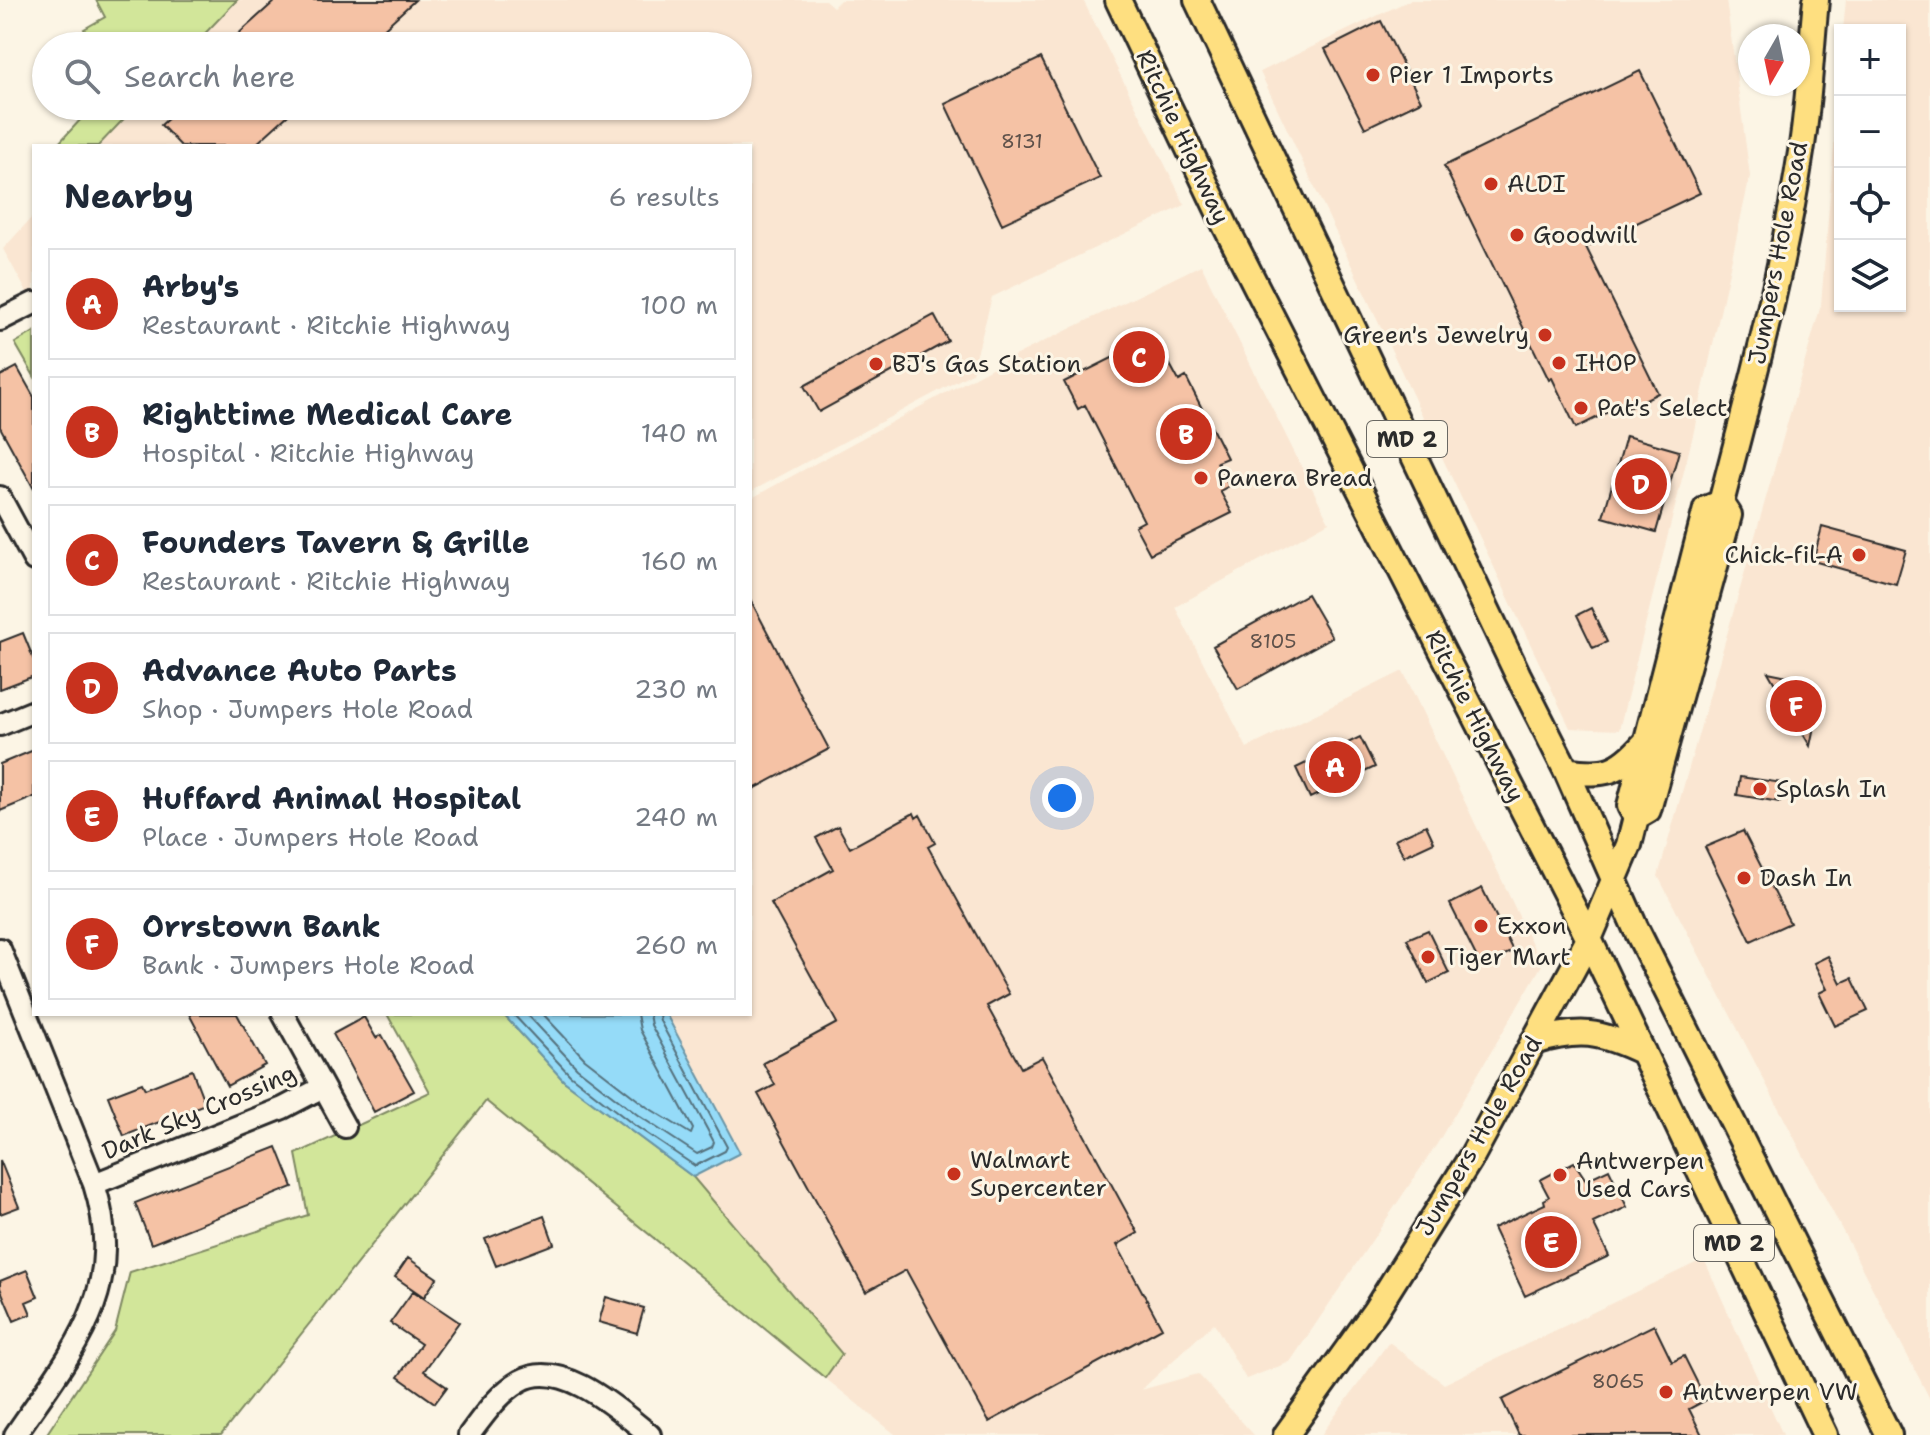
<!DOCTYPE html>
<meta charset="utf-8">
<style>
:root{--surface:#fff;--page:#f2f2f3;--text:#1f2937;--muted:#747a83;--line:#e0e1e3;--accent:#c8321e}
body{margin:0;font-family:"Shantell Sans",sans-serif;background:var(--page);color:var(--text)}
.controls{position:absolute;right:24px;top:24px;display:grid;overflow:hidden;border-radius:0px;box-shadow:0 2px 6px #0004}
.controls button{width:72px;height:72px;display:grid;place-items:center;padding:0;border:0;border-bottom:2px solid var(--line);background:var(--surface);color:var(--text);font:40px sans-serif}
.compass{position:absolute;left:1738px;top:24px;width:72px;height:72px;border-radius:50%;background:var(--surface);box-shadow:0 2px 6px #0004;rotate:189deg}
.you{position:absolute;left:1062px;top:798px;width:28px;height:28px;margin:-20px;border:6px solid #fff;border-radius:50%;background:#1a73e8;box-shadow:0 0 0 12px #1a73e833}
.badge{display:grid;place-items:center;width:52px;height:52px;border-radius:50%;background:var(--accent);color:#fff;font-size:26px;font-weight:700}
.pin{position:absolute;translate:-50% -50%;border:4px solid #fff;box-shadow:0 2px 8px #0006}
.list{margin:0;padding:0;list-style:none}
h2{display:flex;justify-content:space-between;align-items:center;height:104px;margin:0;padding:0 32px;font-size:34px}
h2 small{font-size:26px;font-weight:400;color:var(--muted)}
.list li{display:grid;grid-template-columns:52px 1fr auto;gap:24px;align-items:center;box-sizing:border-box;height:112px;margin:0 16px 16px;padding:0 16px;border:2px solid var(--line);border-radius:0px}
.list b{display:block;font-size:30px;white-space:nowrap}
.list p{margin:0;font-size:26px;white-space:nowrap;color:var(--muted)}
.list em{font-size:26px;font-style:normal;color:var(--muted)}
.icon{flex:none;width:44px;height:44px;fill:none;stroke:currentColor;stroke-width:2;stroke-linecap:round;stroke-linejoin:round}
.map{position:relative;flex:none;width:1930px;height:1435px;overflow:hidden}
.search{position:absolute;background:var(--surface);box-shadow:0 2px 6px #0004;left:32px;top:32px;width:720px;height:88px;display:flex;align-items:center;gap:20px;box-sizing:border-box;padding:0 28px;border-radius:44px;color:var(--muted);font-size:30px}
.panel{position:absolute;background:var(--surface);box-shadow:0 2px 6px #0004;left:32px;top:144px;width:720px;height:872px;border-radius:0px}
.map>svg:first-child{display:block}
.built{fill:#fae6d2}
.green{fill:#d2e69a;stroke:#7e8862;stroke-width:2}
.water{fill:#95dbf8;stroke:#6b95a6;stroke-width:2}
.lines{fill:none;stroke-linecap:round;stroke-linejoin:round}
.shore{stroke:#55717d;stroke-width:2}
.building{fill:#f5c2a5;stroke:#2b2b2b;stroke-width:2}
.minor-casing{stroke:#2b2b2b;stroke-width:26}
.major-casing{stroke:#2b2b2b;stroke-width:30}
.minor{stroke:#fcf5e5;stroke-width:20}
.major{stroke:#fedf80;stroke-width:24}
.poi-dot{fill:#c8321e;stroke:#fcf5e5;stroke-width:3}
.labels{text-anchor:middle;stroke-width:6;stroke-linejoin:round;paint-order:stroke}
.number-label{font-size:20px;fill:#5e514a}
.shield{fill:#fcf5e5;stroke:#6a6863;stroke-width:2}
.shield-label{font-size:22px;font-weight:bold;fill:#2b2b2b}
.poi-label{font-size:24px;fill:#2b2b2b;stroke:#fcf5e5;text-anchor:start}
.street-label{font-size:24px;fill:#2b2b2b;stroke:#fcf5e5}
</style>
<div class="map">
<svg width="1930" height="1435" viewBox="0 0 1930 1435">
<rect width="100%" height="100%" fill="#fcf5e5"/>
<filter id="ink" filterUnits="userSpaceOnUse"><feTurbulence type="fractalNoise" baseFrequency=".0125" numOctaves="2"/><feDisplacementMap in="SourceGraphic" scale="16" xChannelSelector="R" yChannelSelector="G"/><feConvolveMatrix kernelMatrix="1 2 1 2 8 2 1 2 1" color-interpolation-filters="sRGB"/></filter>
<g filter="url(#ink)">
<path class="built" d="M237 0H825L833 7 840 0H1083L1185 205 992 297 972 373 750 492V146H98L136 106H738V46H193Z
M1410 0H1726L1750 176 1693 435 1619 730 1570 728 1260 72Z
M1846 0H1930V1399L1658 876 1821 305 1840 73V306H1900V30H1843Z
M34 215V305L3 249Z
M1201 265 1329 522 1175 607 1247 748 1403 671 1542 965 1437 1144 1290 1362 1246 1379 1214 1323 1141 1390 1198 1374 1254 1435H896L825 1378 842 1353 693 1177 740 1153 666 1014H750V499L1008 359Z
M1704 1259 1783 1435H1321L1389 1342 1444 1384Z"/>
<path class="green" d="M96 0H237L193 46H94L84 29 105 17Z
M93 106H136L98 146H60L58 144Z
M34 332V376L15 343Z
M387 1014H503L564 1081 693 1177 842 1354 825 1378 486 1101 221 1435H46L115 1331 130 1272 308 1215 296 1154 430 1092Z"/>
<path class="water" d="M503 1014H666L740 1153 693 1177 564 1081Z"/>
<g class="lines">
<path class="shore" d="M513 1014 570 1075 634 1125 695 1166 725 1151 727 1147 660 1021 659 1014
M527 1014 577 1068 639 1116 697 1154 712 1147 714 1142 651 1025 649 1014
M543 1014 585 1059 647 1107 691 1134 693 1129 640 1030 637 1014"/>
</g>
<path class="building" d="M276 0H415L365 46H225Z
M1381 21 1421 101 1365 128 1325 49Z
M1041 58 1100 178 1002 224 945 104Z
M1640 71 1700 193 1586 247 1658 393 1618 413 1616 408 1576 428 1552 378 1549 380 1444 166Z
M182 106H298L254 146H181L161 125Z
M934 315 948 341 819 412 804 386Z
M1146 341 1157 362 1166 357 1179 381 1186 377 1227 458 1217 462 1229 486 1220 491 1232 513 1150 554 1135 526 1144 521 1085 405 1078 409 1064 382Z
M17 367 34 397V489L0 427V376Z
M1626 436 1679 451 1656 532 1603 517Z
M1822 527 1906 550 1896 584 1813 561Z
M1307 594 1332 637 1238 689 1213 646Z
M750 599 829 749 750 791Z
M1591 608 1607 642 1593 648 1577 615Z
M23 633 34 660V676L0 689V642Z
M1768 672 1797 678 1817 712 1810 746 1794 718 1787 722 1774 701 1782 696Z
M1360 737 1375 767 1310 798 1296 768Z
M34 750V797L0 811V764Z
M1740 777 1783 783 1780 802 1737 795Z
M914 813 916 818 920 815 935 843 928 847 1009 994 987 1006 1021 1068 1042 1057 1138 1233 1117 1245 1162 1328 989 1422 906 1270 866 1292 758 1094 775 1085 763 1063 837 1023 771 903 833 869 816 838 838 826 850 848Z
M1426 825 1434 842 1404 856 1395 839Z
M1743 831 1790 923 1751 941 1705 847Z
M1482 888 1513 951 1481 966 1450 904Z
M1428 930 1449 973 1428 983 1407 939Z
M1828 956 1841 983 1852 978 1868 1011 1835 1026 1819 993 1827 989 1814 963Z
M189 1014H237L265 1065 227 1086Z
M364 1017 376 1038 382 1035 414 1091 374 1112 333 1034Z
M192 1070 205 1104 124 1136 108 1096 142 1083 145 1089Z
M277 1147 293 1187 151 1244 135 1203Z
M0 1160 19 1207 0 1214Z
M1574 1162 1586 1180 1609 1169 1627 1207 1593 1223 1609 1256 1525 1296 1493 1228 1545 1204 1544 1200 1549 1197 1540 1180Z
M544 1216 554 1244 496 1266 485 1239Z
M408 1258 437 1278 424 1297 395 1277Z
M27 1270 38 1297 26 1302 31 1314 14 1321 0 1288V1281Z
M413 1291 459 1322 424 1371 447 1387 435 1403 398 1377 421 1344 390 1323Z
M606 1297 644 1308 637 1333 599 1322Z
M1654 1325 1672 1362 1684 1356 1706 1400 1689 1409 1702 1435H1519L1502 1400Z"/>
<g class="lines">
<defs>
<path id="minor" d="M0 320 34 303
M0 497 34 560
M0 725 34 711
M0 949 94 1184C128 1291 72 1351 15 1435
M283 1014 345 1127
M94 1184 283 1108 323 1087
M469 1435C483 1416 499 1393 520 1381 562 1357 620 1411 650 1435"/>
<path id="major" d="M1118 0 1226 227 1589 939 1825 1435
M1197 0 1518 675 1566 770 1635 927 1889 1435
M1721 503C1751 387 1783 271 1801 152 1809 102 1811 50 1816 0
M1566 770C1605 776 1618 773 1644 744
M1636 817 1648 810 1729 515 1721 503
M1533 1042C1580 1028 1599 1031 1643 1052
M1286 1435 1375 1311 1472 1156 1589 939 1629 845 1636 817 1630 806 1706 509 1721 503"/>
</defs>
<use href="#minor" class="minor-casing"/>
<use href="#major" class="major-casing"/>
<use href="#minor" class="minor"/>
<use href="#major" class="major"/>
</g>
</g>
<g class="poi-dot">
<circle cx="1373" cy="75" r="8"/>
<circle cx="1491" cy="184" r="8"/>
<circle cx="1517" cy="235" r="8"/>
<circle cx="1545" cy="335" r="8"/>
<circle cx="1559" cy="363" r="8"/>
<circle cx="876" cy="364" r="8"/>
<circle cx="1581" cy="408" r="8"/>
<circle cx="1201" cy="478" r="8"/>
<circle cx="1859" cy="555" r="8"/>
<circle cx="1760" cy="789" r="8"/>
<circle cx="1744" cy="878" r="8"/>
<circle cx="1481" cy="926" r="8"/>
<circle cx="1428" cy="957" r="8"/>
<circle cx="954" cy="1174" r="8"/>
<circle cx="1560" cy="1175" r="8"/>
<circle cx="1666" cy="1392" r="8"/>
</g>
<g class="labels">
<g class="number-label">
<text x="1022" y="148">8131</text>
<text x="1273" y="648">8105</text>
<text x="1618" y="1388">8065</text>
</g>
<g class="shield">
<rect x="1367" y="421" width="80" height="36" rx="6"/>
<rect x="1694" y="1225" width="80" height="36" rx="6"/>
</g>
<g class="shield-label">
<text x="1407" y="447">MD 2</text>
<text x="1734" y="1251">MD 2</text>
</g>
<g class="poi-label">
<text x="1389" y="83">Pier 1 Imports</text>
<text x="1507" y="192">ALDI</text>
<text x="1533" y="243">Goodwill</text>
<text x="1529" y="343" text-anchor="end">Green's Jewelry</text>
<text x="1575" y="371">IHOP</text>
<text x="892" y="372">BJ's Gas Station</text>
<text x="1597" y="416">Pat's Select</text>
<text x="1217" y="486">Panera Bread</text>
<text x="1843" y="563" text-anchor="end">Chick-fil-A</text>
<text x="1776" y="797">Splash In</text>
<text x="1760" y="886">Dash In</text>
<text x="1497" y="934">Exxon</text>
<text x="1444" y="965">Tiger Mart</text>
<text x="970" y="1168">Walmart<tspan x="970" dy="28">Supercenter</tspan></text>
<text x="1576" y="1169">Antwerpen<tspan x="1576" dy="28">Used Cars</tspan></text>
<text x="1682" y="1400">Antwerpen VW</text>
</g>
<g class="street-label">
<text transform="translate(1183 137) rotate(65)" y="8">Ritchie Highway</text>
<text transform="translate(1778 253) rotate(-79)" y="8">Jumpers Hole Road</text>
<text transform="translate(1475 716) rotate(63)" y="8">Ritchie Highway</text>
<text transform="translate(199 1112) rotate(-23)" y="8">Dark Sky Crossing</text>
<text transform="translate(1479 1136) rotate(-60)" y="8">Jumpers Hole Road</text>
</g>
</g>
</svg>
<div class="controls">
<button>+</button>
<button>−</button>
<button><svg class="icon" aria-label="locate" viewBox="0 0 24 24"><circle cx="12" cy="12" r="6"/><path d="M12 2v4M12 18v4M2 12h4M18 12h4"/></svg></button>
<button><svg class="icon" aria-label="layers" viewBox="0 0 24 24"><path d="M12 4l9 5-9 5-9-5zM3 14l9 5 9-5"/></svg></button>
</div>
<svg class="compass" viewBox="-18 -18 36 36"><path d="M0-13l5 13h-10z" fill="#e53935"/><path d="M0 13l5-13h-10z" fill="#747a83"/></svg>
<div class="you"></div>
<div class="pin badge" style="left:1335px;top:767px">A</div>
<div class="pin badge" style="left:1186px;top:434px">B</div>
<div class="pin badge" style="left:1139px;top:357px">C</div>
<div class="pin badge" style="left:1641px;top:484px">D</div>
<div class="pin badge" style="left:1551px;top:1242px">E</div>
<div class="pin badge" style="left:1796px;top:706px">F</div>
<div class="search"><svg class="icon" aria-label="search" viewBox="0 0 24 24"><circle cx="10" cy="10" r="6"/><path d="M15 15l6 6"/></svg>Search here</div>
<section class="panel">
<h2>Nearby<small>6 results</small></h2>
<ul class="list">
<li><span class="badge">A</span><div><b>Arby's</b><p>Restaurant · Ritchie Highway</p></div><em>100 m</em></li>
<li><span class="badge">B</span><div><b>Righttime Medical Care</b><p>Hospital · Ritchie Highway</p></div><em>140 m</em></li>
<li><span class="badge">C</span><div><b>Founders Tavern &amp; Grille</b><p>Restaurant · Ritchie Highway</p></div><em>160 m</em></li>
<li><span class="badge">D</span><div><b>Advance Auto Parts</b><p>Shop · Jumpers Hole Road</p></div><em>230 m</em></li>
<li><span class="badge">E</span><div><b>Huffard Animal Hospital</b><p>Place · Jumpers Hole Road</p></div><em>240 m</em></li>
<li><span class="badge">F</span><div><b>Orrstown Bank</b><p>Bank · Jumpers Hole Road</p></div><em>260 m</em></li>
</ul>
</section>
</div>
